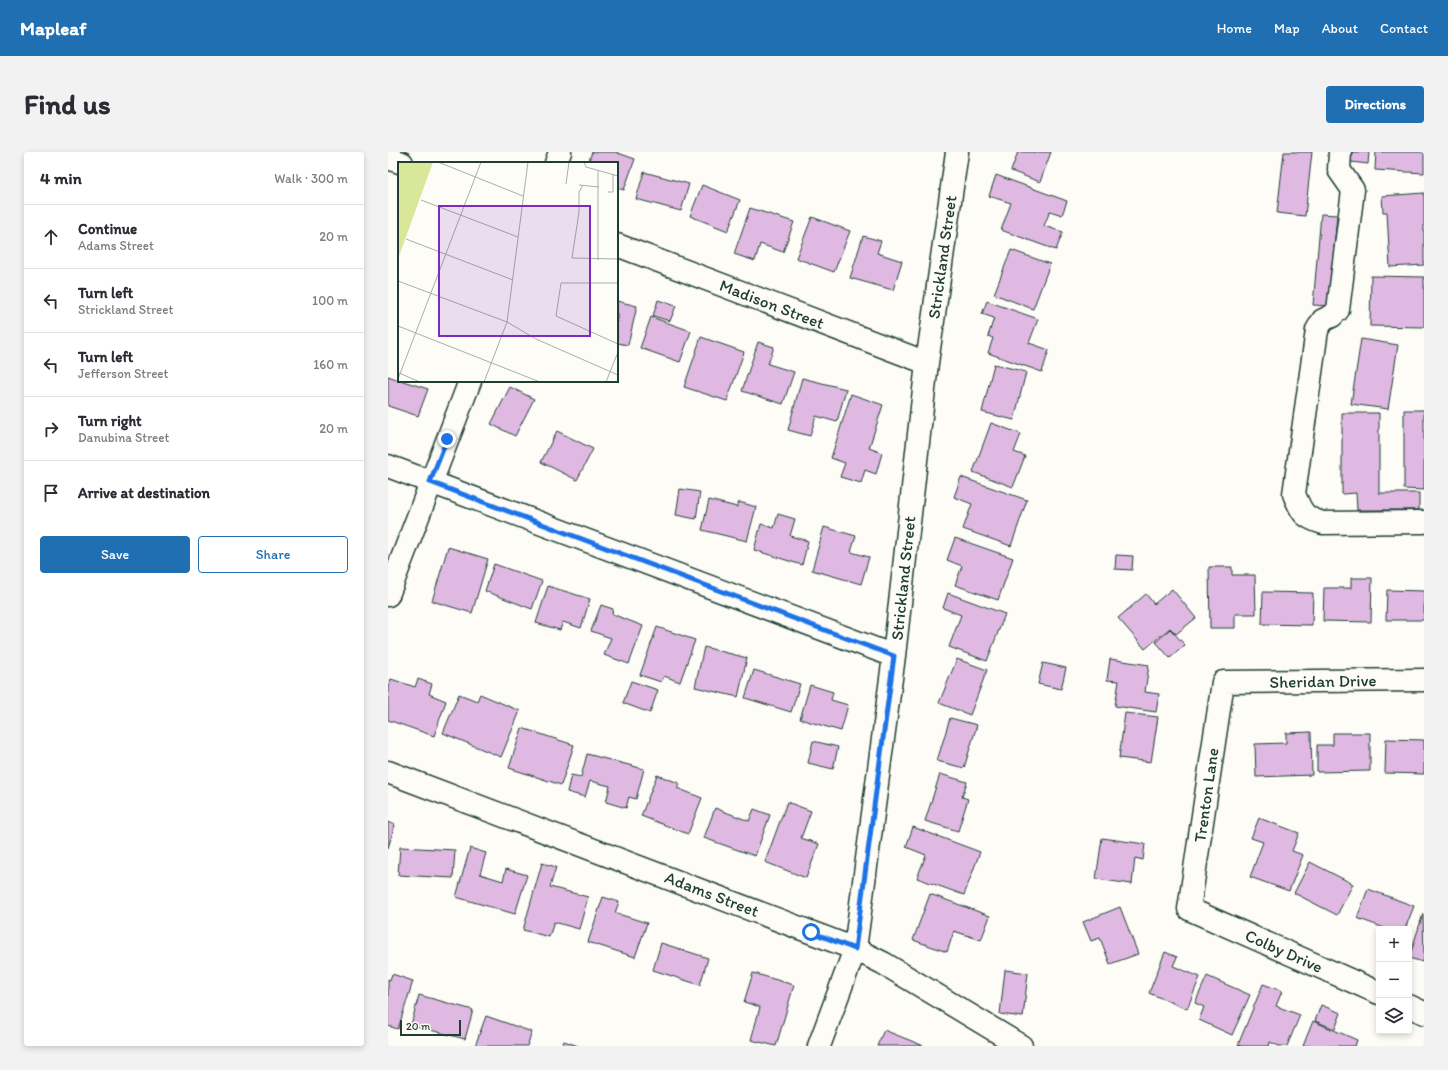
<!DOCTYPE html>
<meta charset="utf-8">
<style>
:root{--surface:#fff;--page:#f2f2f3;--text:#2b2b33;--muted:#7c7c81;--line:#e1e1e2;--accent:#1f6fb2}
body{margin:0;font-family:Itim,sans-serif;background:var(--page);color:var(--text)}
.controls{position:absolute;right:12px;bottom:12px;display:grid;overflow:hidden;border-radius:4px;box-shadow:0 2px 6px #0003}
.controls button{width:36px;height:36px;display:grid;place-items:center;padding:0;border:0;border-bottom:1px solid var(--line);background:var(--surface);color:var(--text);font:20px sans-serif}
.scale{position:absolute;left:12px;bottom:10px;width:61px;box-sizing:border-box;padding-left:4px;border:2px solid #1f3d34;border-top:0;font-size:11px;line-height:14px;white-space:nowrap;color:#1f3d34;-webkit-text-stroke:3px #fdfcf7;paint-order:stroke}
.stop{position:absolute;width:12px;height:12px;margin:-9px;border:3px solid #1a73e8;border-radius:50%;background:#fff}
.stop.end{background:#1a73e8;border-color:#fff;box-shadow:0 1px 4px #0008}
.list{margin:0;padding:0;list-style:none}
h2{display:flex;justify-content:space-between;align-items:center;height:52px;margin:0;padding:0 16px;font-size:17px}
h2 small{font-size:13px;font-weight:400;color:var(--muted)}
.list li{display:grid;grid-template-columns:26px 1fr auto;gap:12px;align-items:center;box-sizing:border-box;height:64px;padding:0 16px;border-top:1px solid var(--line)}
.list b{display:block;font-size:15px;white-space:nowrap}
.list p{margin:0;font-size:13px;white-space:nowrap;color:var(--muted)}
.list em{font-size:13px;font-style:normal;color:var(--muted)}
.actions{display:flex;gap:8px;padding:12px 16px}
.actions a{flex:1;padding:9px 0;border:1px solid var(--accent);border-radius:4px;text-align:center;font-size:14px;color:var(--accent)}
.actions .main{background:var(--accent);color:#fff}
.icon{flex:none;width:22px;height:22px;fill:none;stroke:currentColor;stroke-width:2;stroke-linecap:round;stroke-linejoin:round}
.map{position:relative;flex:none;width:1036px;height:894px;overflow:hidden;border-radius:4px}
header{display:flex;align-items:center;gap:24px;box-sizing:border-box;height:56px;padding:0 20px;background:var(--accent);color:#fff}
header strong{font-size:19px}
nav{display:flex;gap:22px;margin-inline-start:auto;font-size:14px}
.intro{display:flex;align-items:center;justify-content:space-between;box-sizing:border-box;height:96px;padding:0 24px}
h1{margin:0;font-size:28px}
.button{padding:10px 18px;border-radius:4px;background:var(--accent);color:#fff;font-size:14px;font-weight:700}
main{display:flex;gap:24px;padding:0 24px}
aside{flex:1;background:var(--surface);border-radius:4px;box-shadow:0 2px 6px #0003}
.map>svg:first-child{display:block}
.building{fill:#dfb9e2;stroke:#1f3d34}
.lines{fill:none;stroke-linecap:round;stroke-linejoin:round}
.minor-casing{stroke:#1f3d34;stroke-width:25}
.minor{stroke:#fdfcf7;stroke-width:22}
.route{stroke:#1a73e8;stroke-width:5}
.labels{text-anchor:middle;stroke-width:3;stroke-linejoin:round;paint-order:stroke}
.street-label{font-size:17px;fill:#1f3d34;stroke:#fdfcf7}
.inset-road{fill:none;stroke:#a4b0a9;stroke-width:1}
.view{fill:#7b2cbf;fill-opacity:0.15;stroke:#7b2cbf;stroke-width:2}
.inset-edge{fill:none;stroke:#1f3d34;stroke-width:2}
</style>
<header>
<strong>Mapleaf</strong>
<nav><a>Home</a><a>Map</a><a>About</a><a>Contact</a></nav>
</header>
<div class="intro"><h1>Find us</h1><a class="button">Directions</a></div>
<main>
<aside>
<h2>4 min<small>Walk · 300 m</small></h2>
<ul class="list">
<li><svg class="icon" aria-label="ahead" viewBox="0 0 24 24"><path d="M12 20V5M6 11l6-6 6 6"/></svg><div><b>Continue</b><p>Adams Street</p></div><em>20 m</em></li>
<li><svg class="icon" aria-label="left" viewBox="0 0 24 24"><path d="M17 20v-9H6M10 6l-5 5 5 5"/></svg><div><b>Turn left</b><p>Strickland Street</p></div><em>100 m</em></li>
<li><svg class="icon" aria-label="left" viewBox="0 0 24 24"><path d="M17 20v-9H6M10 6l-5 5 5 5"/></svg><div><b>Turn left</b><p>Jefferson Street</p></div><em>160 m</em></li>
<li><svg class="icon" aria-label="right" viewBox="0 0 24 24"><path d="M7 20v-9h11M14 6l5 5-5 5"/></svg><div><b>Turn right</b><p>Danubina Street</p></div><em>20 m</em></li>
<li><svg class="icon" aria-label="arrive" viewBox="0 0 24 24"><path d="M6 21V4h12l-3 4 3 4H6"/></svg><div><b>Arrive at destination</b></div></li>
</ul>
<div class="actions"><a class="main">Save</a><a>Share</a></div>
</aside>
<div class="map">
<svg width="1036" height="894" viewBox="0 0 1036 894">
<rect width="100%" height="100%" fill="#fdfcf7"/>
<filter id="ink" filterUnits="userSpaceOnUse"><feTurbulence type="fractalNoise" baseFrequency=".025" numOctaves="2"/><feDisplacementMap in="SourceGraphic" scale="8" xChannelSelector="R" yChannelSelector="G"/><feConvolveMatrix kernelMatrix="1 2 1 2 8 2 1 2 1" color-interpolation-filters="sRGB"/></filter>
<g filter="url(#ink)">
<path class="building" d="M204 0H227L247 7 236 38 229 36V11H200Z
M630 0H663L652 30 623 19Z
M896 0H924L917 64 889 61Z
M964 0H981L980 12 963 10Z
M988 0H1036V21L987 18Z
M256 20 301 32 293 59 248 47Z
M608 23 679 49 674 63 662 59 656 74 675 80 668 98 613 78 623 51 601 44Z
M314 33 352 48 340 79 302 64Z
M1036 41V113L1002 115 999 60H995L994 44Z
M362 56 406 70 395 100 372 92 367 109 346 102Z
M933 62 949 63 941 154 925 153Z
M424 65 462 79 446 120 408 106Z
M475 84 493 89 489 101 514 109 505 138 462 126Z
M623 98 662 112 645 157 606 142Z
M983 124 1036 125V175L982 174Z
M270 148 288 154 282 169 265 164Z
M229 149 249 154 240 193 229 191Z
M599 149 650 167 641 191 661 198 654 220 600 201 605 186 600 184 606 166 594 162Z
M263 165 303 179 292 210 252 196Z
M313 185 356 200 339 249 296 235Z
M973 187 1010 193 1000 257 963 252Z
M370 190 386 195 380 212 406 220 395 252 354 239Z
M606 212 638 220 626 268 594 260Z
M0 224 11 228V229H15L40 237 30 264 0 254Z
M414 226 458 237 449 270 428 264 422 284 400 278Z
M122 235 146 247 127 284 103 272Z
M463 242 495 253 481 296 494 301 488 322 477 318 473 331 452 325 457 311 443 306Z
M1016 258H1036V338L1016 337Z
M954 261H991V341H1031V358H969L968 341 954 342Z
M603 271 633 282 626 300 637 304 625 335 585 320Z
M169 279 205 297 189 328 153 310Z
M573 325 639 348 623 394 575 377 584 352 566 345Z
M292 337 312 340 308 367 288 363Z
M321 348 349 355 351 350 368 355 359 389 314 378Z
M390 362 407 367 402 384 420 389 414 413 366 398 373 372 386 376Z
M436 375 468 384 463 400 481 405 473 432 424 418Z
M567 386 625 406 610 448 567 433 574 414 559 408Z
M60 395 100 407 84 461 44 449Z
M728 403 745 404 744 418 727 417Z
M106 412 154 429 144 457 97 439Z
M821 415H844V423H867L868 462H847V476H822Z
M963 426H984L983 470 935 469 936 436H963Z
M160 434 202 447 193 476 175 470 172 478 148 471Z
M784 437 808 466 788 482 782 476 757 497 730 466 758 442 766 452Z
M999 438 1036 439V468H998Z
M875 440 925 441 924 473 874 472Z
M560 441 617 462 599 509 561 495 573 463 555 456Z
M213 453 225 457 224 462 255 474 241 512 216 503 223 486 203 479Z
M269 475 307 488 292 530 276 524 273 530 252 523Z
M782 477 797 493 782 506 768 490Z
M316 495 359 506 350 545 307 535Z
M569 507 599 518 582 563 551 551Z
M722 507 761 513 757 540 771 542 768 560 727 554 731 529 719 528Z
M655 511 678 516 673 537 650 532Z
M366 518 412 532 403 560 357 546Z
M3 527 27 535 30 527 44 532 41 542 58 549 46 584 0 568V536Z
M243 529 270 538 262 561 235 551Z
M422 533 445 540 443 548 460 553 453 579 412 567Z
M71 542 89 549 92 542 132 559 113 605 55 581Z
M737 561 770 565 763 610 731 606Z
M562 566 589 573 576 616 549 609Z
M134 576 186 593 173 633 121 616Z
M923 580 924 623 868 625 867 592 898 591V581Z
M945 581H982V619L929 620V593H945Z
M998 587 1036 588V622L997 621Z
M425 589 450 595 445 617 420 611Z
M199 602 256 617 248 647 241 645 238 656 218 650 222 634 202 629 197 645 179 640 183 623 193 625Z
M552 622 579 630 574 645 580 647 570 679 537 669Z
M269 623 291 631 289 636 314 646 300 682 253 664Z
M399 650 423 659 413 686 431 692 418 726 377 710Z
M327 656 361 669 366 657 382 663 367 704 316 686Z
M871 666 911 681 904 699 915 703 901 739 862 725 875 690 863 686Z
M0 670 7 673 0 696Z
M525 675 592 700 576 743 529 726 538 703 518 695Z
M714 686 757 692 755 708 747 706 744 732 708 727Z
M12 695 67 698 65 726 10 723Z
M82 696 98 701 92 722 115 729 118 717 139 723 127 762 68 745Z
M922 710 965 732 949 763 906 741Z
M154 711 168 715 162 735 200 745 191 777 166 770 161 785 135 778Z
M980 737 1026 754 1017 777H999L969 766Z
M542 742 602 764 593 788 566 779 559 800 525 788Z
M215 745 231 750 227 761 259 771 247 805 200 790Z
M732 755 750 802 722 812 712 786 703 789 695 770Z
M1035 762 1036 806 1035 810 1021 806Z
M273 791 320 806 312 833 265 818Z
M777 800 789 805 785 814 812 825 799 857 761 841Z
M617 818 640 821 635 865 612 862Z
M365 821 406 833 388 894 363 888 372 855 356 850Z
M4 822 25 829 10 877 0 874V827L2 828Z
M819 824 862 843 844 883 811 868 816 855 807 851Z
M875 832 894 839 888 854 912 863 899 894H891L882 890 881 894H854L850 893Z
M31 843 85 858 77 887 23 873Z
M933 853 953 861 947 877 927 869Z
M98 864 144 880 139 894H87Z
M925 869 969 888 967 894H915Z
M496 878 536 894H489Z
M176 889 190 894H174Z"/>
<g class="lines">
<defs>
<path id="minor" d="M952 0 951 18 965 38 950 158 944 164 935 168 929 178 906 342C914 361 915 365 935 371L1036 370
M0 6 14 11
M168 11 172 0
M229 93 539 211
M0 314 506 504
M0 443 82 229
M0 620 467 797 495 811 633 894
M991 841 801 757 835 530 1036 528
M1021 854 1036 861
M431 894 467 797 506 504 539 211 569 0"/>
</defs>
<use href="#minor" class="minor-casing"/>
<use href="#minor" class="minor"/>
</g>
</g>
<g class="lines" filter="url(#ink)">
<path class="route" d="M59 287 42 330 506 504 467 797 423 780"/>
</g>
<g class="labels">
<g class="street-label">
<text transform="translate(554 105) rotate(-82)" y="6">Strickland Street</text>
<text transform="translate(384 152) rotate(21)" y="6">Madison Street</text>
<text transform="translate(515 426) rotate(-84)" y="6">Strickland Street</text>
<text transform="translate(935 529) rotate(-1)" y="6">Sheridan Drive</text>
<text transform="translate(818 643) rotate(-82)" y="6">Trenton Lane</text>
<text transform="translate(324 742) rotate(21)" y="6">Adams Street</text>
<text transform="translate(896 799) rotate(24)" y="6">Colby Drive</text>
</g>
</g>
<g transform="translate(10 10)">
<rect width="220" height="220" fill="#fdfcf7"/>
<path d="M0 0H35L0 97Z" fill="#d9e79a"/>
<path class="inset-road" d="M40 0 125 34M186 0 188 5 220 14M200 9V98M168 22 171 0M181 23 201 25M185 23 181 30V50L174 96 220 97M210 30H215V12M23 38 120 75M8 77 115 118M0 119 109 160 138 177 220 213M220 121H163L158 154 220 182M0 164 142 220M1 211 22 220M0 217 83 0M86 220 109 160 130 0M208 220 220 190"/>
<path class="view" d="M41 44H192V174H41Z"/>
<rect width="220" height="220" class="inset-edge"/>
</g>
</svg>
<div class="controls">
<button>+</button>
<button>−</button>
<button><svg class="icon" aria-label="layers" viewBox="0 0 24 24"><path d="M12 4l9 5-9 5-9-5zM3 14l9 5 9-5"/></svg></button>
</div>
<div class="scale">20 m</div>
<div class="stop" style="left:423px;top:780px"></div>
<div class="stop end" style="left:59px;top:287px"></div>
</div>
</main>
